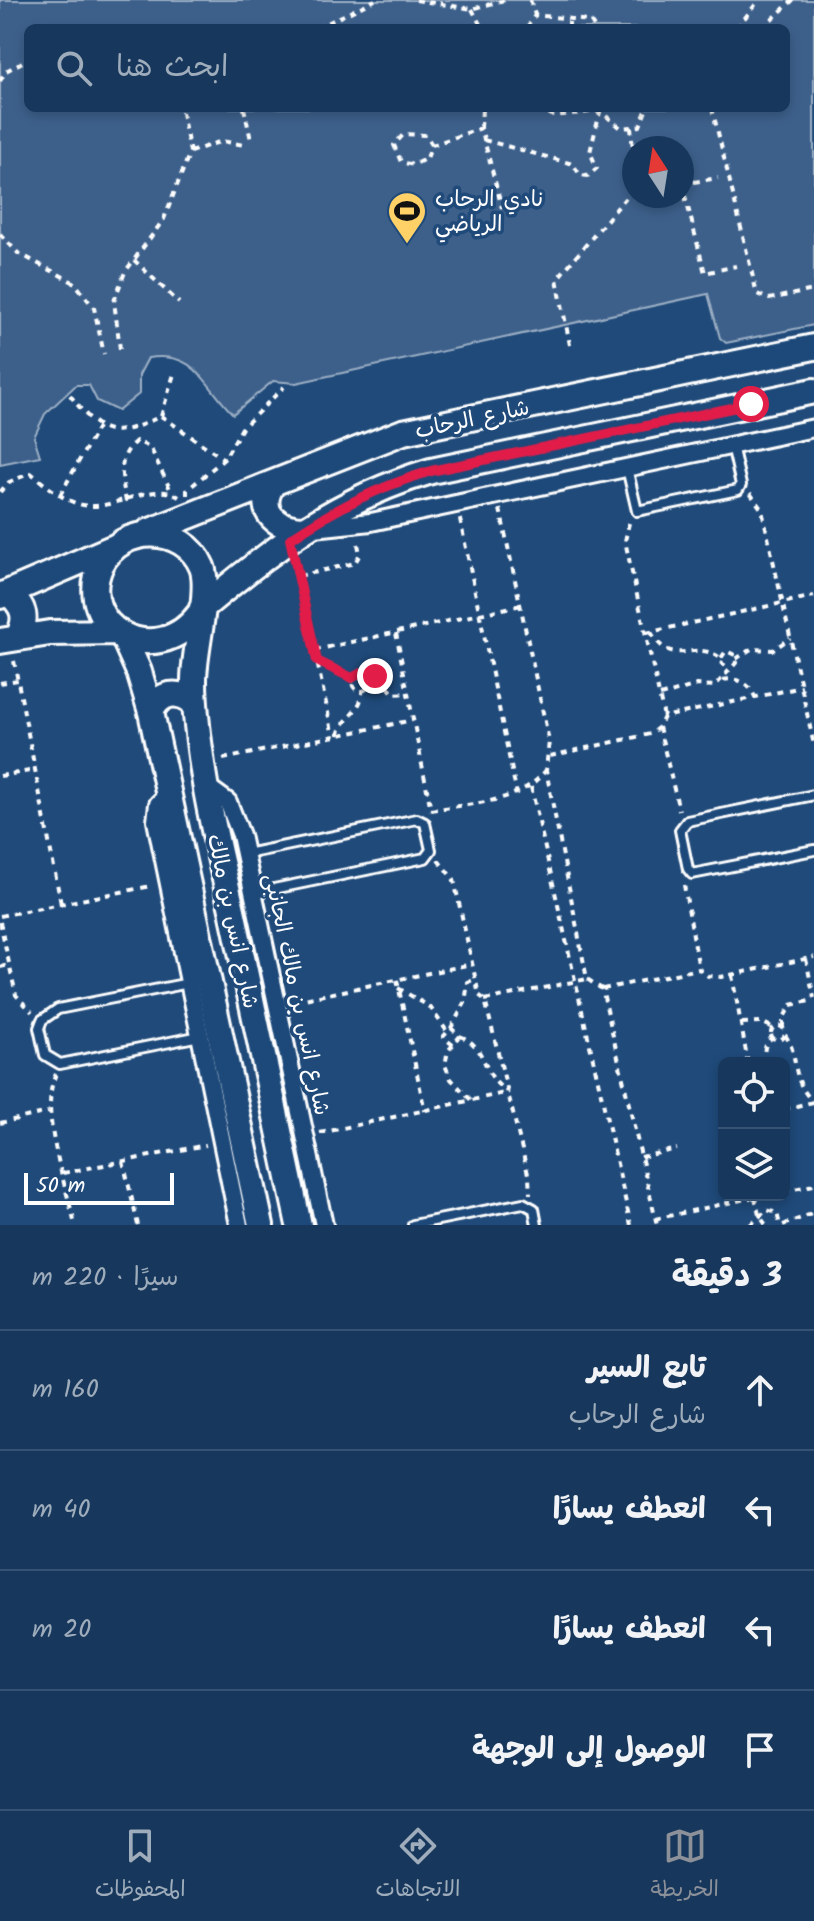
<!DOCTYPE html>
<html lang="ar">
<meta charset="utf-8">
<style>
:root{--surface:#17385c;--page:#203f62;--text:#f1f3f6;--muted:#9eacbb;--line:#365272;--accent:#8c9099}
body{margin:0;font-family:Kalam,"Playpen Sans Arabic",sans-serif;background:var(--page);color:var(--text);direction:rtl}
.controls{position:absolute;right:24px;bottom:24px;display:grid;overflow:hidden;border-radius:12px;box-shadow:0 4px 12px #0003}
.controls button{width:72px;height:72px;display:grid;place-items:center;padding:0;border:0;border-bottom:2px solid var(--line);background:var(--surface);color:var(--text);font:40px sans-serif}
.compass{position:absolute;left:622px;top:136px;width:72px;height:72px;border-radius:50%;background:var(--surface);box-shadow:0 4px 12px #0003;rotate:348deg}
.scale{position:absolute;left:24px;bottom:20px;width:150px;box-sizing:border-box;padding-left:8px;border:4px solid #fff;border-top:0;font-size:22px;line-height:28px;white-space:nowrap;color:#fff;-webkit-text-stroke:6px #1f4a7a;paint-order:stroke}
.stop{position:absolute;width:24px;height:24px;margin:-18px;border:6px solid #e11d48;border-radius:50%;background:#fff}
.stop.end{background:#e11d48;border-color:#fff;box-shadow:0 2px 8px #0008}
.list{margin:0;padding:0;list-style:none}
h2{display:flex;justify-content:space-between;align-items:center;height:104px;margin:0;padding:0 32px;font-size:34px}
h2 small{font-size:26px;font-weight:400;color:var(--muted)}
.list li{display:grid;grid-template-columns:52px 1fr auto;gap:24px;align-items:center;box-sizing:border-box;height:120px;padding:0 32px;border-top:2px solid var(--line)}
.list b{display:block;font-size:30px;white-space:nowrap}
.list p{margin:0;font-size:26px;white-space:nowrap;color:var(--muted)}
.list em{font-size:26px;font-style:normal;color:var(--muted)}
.icon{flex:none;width:44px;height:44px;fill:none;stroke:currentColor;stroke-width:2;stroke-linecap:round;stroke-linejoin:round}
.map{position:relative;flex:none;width:814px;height:1225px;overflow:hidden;direction:ltr}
.search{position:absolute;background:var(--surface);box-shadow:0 4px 12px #0003;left:24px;right:24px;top:24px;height:88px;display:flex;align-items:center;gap:20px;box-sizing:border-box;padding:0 28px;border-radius:12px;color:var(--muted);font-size:30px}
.sheet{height:584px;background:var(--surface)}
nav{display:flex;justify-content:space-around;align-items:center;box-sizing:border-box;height:112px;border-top:2px solid var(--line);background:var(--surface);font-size:22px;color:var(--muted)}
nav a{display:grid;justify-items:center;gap:4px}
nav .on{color:var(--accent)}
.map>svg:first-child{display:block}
.garden{fill:#3c618b;stroke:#9eb0c5;stroke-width:2;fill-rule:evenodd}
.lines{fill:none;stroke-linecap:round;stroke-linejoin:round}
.lane-casing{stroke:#fff;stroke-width:14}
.street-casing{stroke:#fff;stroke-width:22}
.secondary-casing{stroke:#fff;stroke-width:30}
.path{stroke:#fff;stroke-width:4;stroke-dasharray:6 6;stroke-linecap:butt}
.lane{stroke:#1f4a7a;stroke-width:8}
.street{stroke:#1f4a7a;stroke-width:16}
.secondary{stroke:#1f4a7a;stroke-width:24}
.route{stroke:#e11d48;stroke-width:10}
.labels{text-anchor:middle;stroke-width:7;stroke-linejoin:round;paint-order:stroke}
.poi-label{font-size:22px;fill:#fff;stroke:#1f4a7a;text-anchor:start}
.street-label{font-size:22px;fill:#fff;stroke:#1f4a7a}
</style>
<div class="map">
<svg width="814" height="1225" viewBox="0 0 814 1225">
<rect width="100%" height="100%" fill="#1f4a7a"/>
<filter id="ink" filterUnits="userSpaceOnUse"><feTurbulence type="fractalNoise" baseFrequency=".0125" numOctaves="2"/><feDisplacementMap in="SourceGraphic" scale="16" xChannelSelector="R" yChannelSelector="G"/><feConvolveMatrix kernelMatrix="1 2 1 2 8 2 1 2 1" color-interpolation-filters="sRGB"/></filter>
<g filter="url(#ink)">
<path class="garden" d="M0 0H814V325L726 343 720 338 708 294 296 383 273 381 233 414C204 385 196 350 148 358L139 375V394L118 411 97 401 89 385H76L45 414 34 437 40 456 0 464ZM28 28H786V108H28ZM634 148H682V196H634Z"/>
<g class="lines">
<defs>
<path id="lane" d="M627 468 637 511 738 490 741 485 732 445
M814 795 687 821 680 830 688 869 692 874 814 850
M246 854 417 819 425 823 431 850 425 858 254 893
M189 983 58 1009 42 1020 39 1028 45 1055 60 1064 200 1036
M413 1225 523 1203 534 1209 537 1225"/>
<path id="street" d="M314 528 371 522 814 428
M206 786 228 802 241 835 324 1225
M169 794 158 804 156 821 239 1225"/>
<path id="secondary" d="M272 485C255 513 279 529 305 529
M148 532 403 432 814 347
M8 593C25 606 28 620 17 638
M0 596 112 548
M202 608C276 546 337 499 431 471L814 391
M200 613C155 674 73 626 101 565 121 524 184 524 202 567 211 589 194 650 194 680 194 708 198 736 202 764 209 817 224 871 235 924 256 1024 278 1125 299 1225
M122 634 139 672 151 712 261 1225
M0 641 50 633 117 632
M151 712C160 692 178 689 195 704"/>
</defs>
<use href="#lane" class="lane-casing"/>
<use href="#street" class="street-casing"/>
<use href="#secondary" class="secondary-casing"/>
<path class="path" d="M416 0 472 9 504 0
M530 0 535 15 590 21 595 28
M472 9 482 28
M317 28 375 0
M527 28 535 15
M569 28V19
M737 28 759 0
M763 28 793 0
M0 81 6 71 28 59
M244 108 251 140
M538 108 554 116 600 111 621 128 640 126 647 108
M712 108 757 294 769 299 814 290
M631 127 634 163
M481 128 482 108
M484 140 573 164 580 175 588 176 597 168 590 152 601 108
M432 145 426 135 404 134 394 145 401 162 413 165 427 158 432 145 481 128 502 208
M190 152 222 141 244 145
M682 184 705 273 736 266
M682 184 718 178
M0 234 18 253 75 283 94 308 104 354
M134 260 179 303
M570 345 557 279 633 189 634 182
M120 349 114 301 125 272 164 219 190 152 181 108
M70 395C101 437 114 439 161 416L174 374
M161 416 224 459
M0 492 9 482 31 473C48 487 69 506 92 506 119 507 155 481 179 497
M750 493 762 510 814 745
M60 495 98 427
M187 495V490L224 459 242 428 284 387
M126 502C122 477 116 459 136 441L150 447 172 493
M500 509 549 741 546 770 587 979 602 989 604 997 657 1225
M460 519 517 795
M629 523 625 541 664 717
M295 559 333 736
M299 576 355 563 360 554 357 539
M651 632C672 670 693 639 719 657
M396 633 431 810
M646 633 814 596
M315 650 521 605
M736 659 751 649 773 650 790 638
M14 661 61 904
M319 661 352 678
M352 682a9 9 0 1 1 18 0a9 9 0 1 1-18 0Z
M369 678 379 676 394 694 408 693
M723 680C738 677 749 683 755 697
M0 683 18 680
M660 696 697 685 715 686 736 663 735 655 726 651 719 661 728 669
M659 727 679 810
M338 735C343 718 363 710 362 691
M550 756 650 734 659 727 664 717 802 687
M223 759 413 720
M0 776 35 770
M531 787 631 1225
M431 810C472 803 519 804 546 770
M438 860 454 880 479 995 485 1000 529 1178 530 1194
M684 885 699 969
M0 916 151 886
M0 922 16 995 32 1012
M806 959 814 998
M0 967 9 965
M732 975 748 1063
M397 980 425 1111
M398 988 430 1007 446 1030
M603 989 699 969 708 976 721 977 814 957
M485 1000 587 979
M295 1001 472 964
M742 1023 761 1022 774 1028
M771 1033a7 7 0 1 1 14 0a7 7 0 1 1-14 0Z
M783 1027V1019L791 1005 814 1000
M451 1028 465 1003 468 982 475 979
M785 1035C801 1057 788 1076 813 1102
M460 1036C489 1047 481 1077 507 1091
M453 1045 443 1037 451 1028 460 1036 448 1051 445 1065 451 1079 471 1100
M763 1063 765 1047 772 1036
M56 1074C38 1110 66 1185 75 1225
M784 1109 813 1102
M0 1123 48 1112
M320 1133 509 1092
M641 1157 677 1149
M123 1161 138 1225
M63 1173 206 1145
M784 1191 814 1185
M755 1197 759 1215 766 1225
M655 1219 764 1195
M750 1225 767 1210 777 1213 780 1225
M783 1225 814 1213"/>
<use href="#lane" class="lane"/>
<use href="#street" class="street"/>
<use href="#secondary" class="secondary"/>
</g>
</g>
<g class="lines" filter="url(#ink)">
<path class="route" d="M375 676 369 678 361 673 352 678 317 661 290 539C336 508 378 487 431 471L751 404"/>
</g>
<defs>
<symbol id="stadium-pin" viewBox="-11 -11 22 30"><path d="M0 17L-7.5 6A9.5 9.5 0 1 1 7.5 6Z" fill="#ffd166" stroke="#1f4a7a"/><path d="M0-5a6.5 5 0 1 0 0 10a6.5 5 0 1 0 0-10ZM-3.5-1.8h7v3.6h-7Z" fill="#111"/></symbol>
</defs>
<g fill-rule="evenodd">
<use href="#stadium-pin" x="385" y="189" width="44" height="60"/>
</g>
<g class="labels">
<g class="poi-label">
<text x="435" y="206">نادي الرحاب<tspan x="435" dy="25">الرياضي</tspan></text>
</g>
<g class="street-label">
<text transform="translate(472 418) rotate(-12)" y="8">شارع الرحاب</text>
<text transform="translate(234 921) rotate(78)" y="8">شارع انس بن مالك</text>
<text transform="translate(298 994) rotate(78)" y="8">شارع انس بن مالك الجانبى</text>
</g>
</g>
</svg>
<div class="controls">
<button><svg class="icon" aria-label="locate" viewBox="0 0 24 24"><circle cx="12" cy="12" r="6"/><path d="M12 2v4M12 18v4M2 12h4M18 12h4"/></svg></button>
<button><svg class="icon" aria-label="layers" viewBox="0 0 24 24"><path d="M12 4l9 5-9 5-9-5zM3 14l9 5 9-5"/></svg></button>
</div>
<svg class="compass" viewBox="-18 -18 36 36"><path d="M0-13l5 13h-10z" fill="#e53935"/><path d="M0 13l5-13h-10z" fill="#9eacbb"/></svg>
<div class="scale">50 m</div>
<div class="stop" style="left:751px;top:404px"></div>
<div class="stop end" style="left:375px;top:676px"></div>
<div class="search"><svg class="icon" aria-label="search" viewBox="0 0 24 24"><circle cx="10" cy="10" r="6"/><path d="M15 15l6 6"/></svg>ابحث هنا</div>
</div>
<section class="sheet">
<h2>3 دقيقة<small>سيرًا · 220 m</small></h2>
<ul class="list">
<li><svg class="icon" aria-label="ahead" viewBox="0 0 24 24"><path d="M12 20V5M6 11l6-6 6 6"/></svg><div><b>تابع السير</b><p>شارع الرحاب</p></div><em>160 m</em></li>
<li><svg class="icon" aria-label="left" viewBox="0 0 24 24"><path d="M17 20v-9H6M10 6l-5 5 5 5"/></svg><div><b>انعطف يسارًا</b></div><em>40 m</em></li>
<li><svg class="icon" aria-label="left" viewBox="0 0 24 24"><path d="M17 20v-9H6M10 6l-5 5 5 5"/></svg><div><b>انعطف يسارًا</b></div><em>20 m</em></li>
<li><svg class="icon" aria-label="arrive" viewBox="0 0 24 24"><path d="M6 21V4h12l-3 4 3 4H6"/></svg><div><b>الوصول إلى الوجهة</b></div></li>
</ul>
</section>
<nav>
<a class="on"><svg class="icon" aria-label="map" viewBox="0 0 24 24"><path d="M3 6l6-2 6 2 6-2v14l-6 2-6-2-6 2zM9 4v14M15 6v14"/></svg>الخريطة</a>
<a><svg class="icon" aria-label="directions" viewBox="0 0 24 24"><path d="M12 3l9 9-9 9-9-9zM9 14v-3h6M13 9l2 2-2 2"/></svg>الاتجاهات</a>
<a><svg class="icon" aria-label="saved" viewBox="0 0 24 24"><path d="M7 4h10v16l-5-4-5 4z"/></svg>المحفوظات</a>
</nav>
